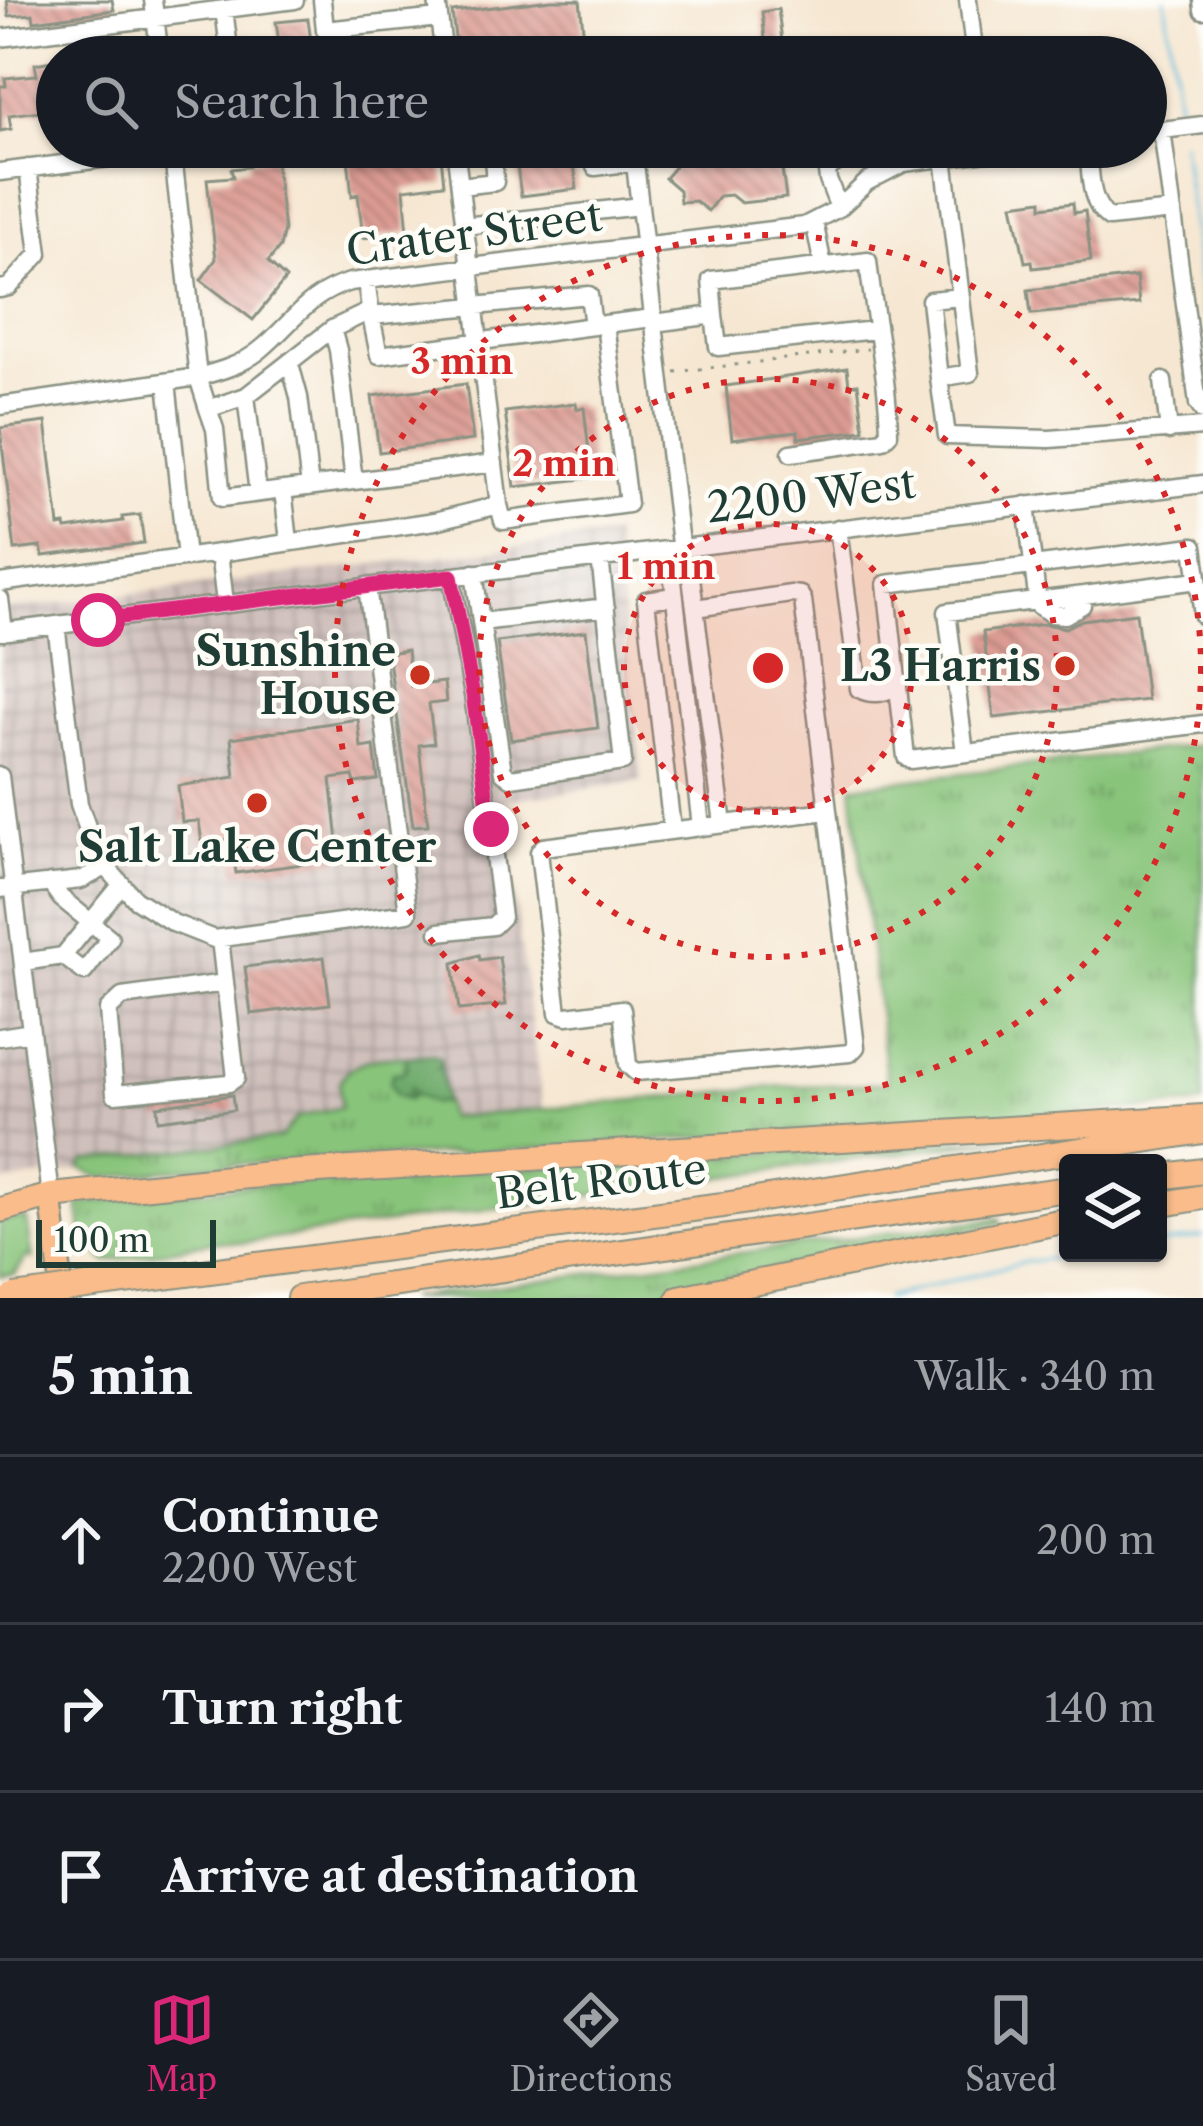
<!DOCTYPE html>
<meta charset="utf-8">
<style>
:root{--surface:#171b24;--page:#242831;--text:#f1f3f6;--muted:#9ea1a6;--line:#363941;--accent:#db2777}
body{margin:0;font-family:"Libre Caslon Text",serif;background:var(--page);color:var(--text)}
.controls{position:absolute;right:36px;bottom:36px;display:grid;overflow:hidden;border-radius:12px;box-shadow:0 3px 9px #0004}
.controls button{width:108px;height:108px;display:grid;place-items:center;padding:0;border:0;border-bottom:3px solid var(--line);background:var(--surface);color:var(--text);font:60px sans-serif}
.scale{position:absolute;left:36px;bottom:30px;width:180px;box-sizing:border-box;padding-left:12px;border:6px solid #1f3d34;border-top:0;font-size:33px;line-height:42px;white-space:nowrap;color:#1f3d34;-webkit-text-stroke:9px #fdfcf7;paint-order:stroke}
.stop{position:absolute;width:36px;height:36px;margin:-27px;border:9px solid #db2777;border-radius:50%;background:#fff}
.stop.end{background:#db2777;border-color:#fff;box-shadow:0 3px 12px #0008}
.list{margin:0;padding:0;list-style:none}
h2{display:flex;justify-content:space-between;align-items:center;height:156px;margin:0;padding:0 48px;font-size:51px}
h2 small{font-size:39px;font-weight:400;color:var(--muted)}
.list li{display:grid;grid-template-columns:78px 1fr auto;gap:36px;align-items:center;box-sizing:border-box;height:168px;padding:0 48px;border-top:3px solid var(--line)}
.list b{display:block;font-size:45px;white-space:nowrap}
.list p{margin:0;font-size:39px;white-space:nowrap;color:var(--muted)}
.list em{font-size:39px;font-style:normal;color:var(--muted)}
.icon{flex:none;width:66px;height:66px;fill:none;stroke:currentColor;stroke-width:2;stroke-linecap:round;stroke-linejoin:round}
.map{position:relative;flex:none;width:1203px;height:1298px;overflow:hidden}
.search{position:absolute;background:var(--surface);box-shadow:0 3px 9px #0004;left:36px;right:36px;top:36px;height:132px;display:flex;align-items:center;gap:30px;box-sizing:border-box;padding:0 42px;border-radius:66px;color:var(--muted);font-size:45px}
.sheet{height:660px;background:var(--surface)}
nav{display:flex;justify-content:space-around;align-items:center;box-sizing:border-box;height:168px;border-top:3px solid var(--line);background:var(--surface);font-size:33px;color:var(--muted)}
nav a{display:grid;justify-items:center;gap:6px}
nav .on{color:var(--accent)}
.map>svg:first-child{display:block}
.industrial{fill:url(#industrial-grid)}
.grass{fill:url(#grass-tufts);stroke:#548057;stroke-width:3}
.forest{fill:url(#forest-firs);stroke:#46744f;stroke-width:3}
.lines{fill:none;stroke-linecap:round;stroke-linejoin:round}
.stream{stroke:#5cbada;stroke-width:3}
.building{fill:url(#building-back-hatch)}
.minor-casing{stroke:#8a9283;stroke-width:21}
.major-casing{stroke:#8a9283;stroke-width:26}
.highway-casing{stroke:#8a9283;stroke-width:28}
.path{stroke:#8a9283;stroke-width:3;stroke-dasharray:3 9;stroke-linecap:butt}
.minor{stroke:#fff;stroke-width:16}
.major{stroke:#f9bc8a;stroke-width:21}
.highway{stroke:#f9bc8a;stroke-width:24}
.highway-bridge-casing{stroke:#8a9283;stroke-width:28;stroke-linecap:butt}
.highway-bridge{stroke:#f9bc8a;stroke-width:24}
.route{stroke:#db2777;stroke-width:15}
.ring{fill:none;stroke:#d62828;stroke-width:6;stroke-dasharray:6 12}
.poi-dot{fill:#c8321e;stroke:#fdfcf7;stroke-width:4.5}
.labels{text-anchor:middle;stroke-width:9;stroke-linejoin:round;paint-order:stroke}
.street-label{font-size:42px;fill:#1f3d34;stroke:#fdfcf7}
.poi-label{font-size:42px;font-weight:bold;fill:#1f3d34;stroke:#fdfcf7;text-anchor:end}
.centre{fill:#d62828;stroke:#fdfcf7;stroke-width:6}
.ring-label{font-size:36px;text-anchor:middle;font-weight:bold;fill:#d62828;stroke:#fdfcf7;stroke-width:9;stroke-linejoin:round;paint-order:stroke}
</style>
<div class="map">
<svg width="1203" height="1298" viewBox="0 0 1203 1298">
<defs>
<pattern id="industrial-grid" width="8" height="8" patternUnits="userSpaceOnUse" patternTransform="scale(3)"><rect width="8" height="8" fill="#d0c0bc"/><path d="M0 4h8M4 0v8" fill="none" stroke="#a89d9a"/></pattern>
<pattern id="grass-tufts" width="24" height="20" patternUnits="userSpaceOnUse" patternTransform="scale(3)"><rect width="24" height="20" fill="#88c47a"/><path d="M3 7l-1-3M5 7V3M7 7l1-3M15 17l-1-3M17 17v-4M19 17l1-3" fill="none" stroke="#6fa065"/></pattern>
<pattern id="forest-firs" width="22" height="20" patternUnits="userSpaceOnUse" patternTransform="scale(3)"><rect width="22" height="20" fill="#6eaa6a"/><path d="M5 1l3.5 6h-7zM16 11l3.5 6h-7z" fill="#5a8c58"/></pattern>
<pattern id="building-back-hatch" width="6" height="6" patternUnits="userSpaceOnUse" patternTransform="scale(3)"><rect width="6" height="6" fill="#dc9b93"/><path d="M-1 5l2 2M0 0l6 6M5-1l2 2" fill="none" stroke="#b28079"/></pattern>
</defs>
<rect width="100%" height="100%" fill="#fdfcf7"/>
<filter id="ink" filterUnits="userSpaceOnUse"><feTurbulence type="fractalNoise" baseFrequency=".00833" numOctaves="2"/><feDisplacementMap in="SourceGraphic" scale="24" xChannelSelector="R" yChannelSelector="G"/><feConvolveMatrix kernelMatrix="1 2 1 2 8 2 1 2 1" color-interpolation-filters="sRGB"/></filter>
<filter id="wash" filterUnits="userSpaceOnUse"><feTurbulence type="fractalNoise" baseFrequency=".004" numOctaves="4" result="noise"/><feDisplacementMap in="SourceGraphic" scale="48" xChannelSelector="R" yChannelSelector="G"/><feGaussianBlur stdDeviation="2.7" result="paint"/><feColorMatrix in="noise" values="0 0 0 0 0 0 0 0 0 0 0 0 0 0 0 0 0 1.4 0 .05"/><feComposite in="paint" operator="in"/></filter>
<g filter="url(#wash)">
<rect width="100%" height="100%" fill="#f6e7d2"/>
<path class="industrial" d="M614 535 642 781 502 801 546 1136 258 1142 0 1183V610Z"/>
<path class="grass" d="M1203 745V1104L467 1153 213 1165 102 1178 80 1168 85 1161 280 1138 298 1117 341 1107 339 1083C351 1058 382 1056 406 1057L407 1067 402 1073C413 1091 423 1103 445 1102L448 1118 771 1087 887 1083 852 786Z
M1008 1138 243 1243 217 1241 106 1262 90 1245 85 1251 79 1211V1205L88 1203 251 1185Z
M999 1218 1001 1223 631 1298H408Z
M13 1219H27L33 1259 27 1257 15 1275 0 1276V1222Z"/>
<path class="forest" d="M432 1054 440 1058 445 1102 432 1103 414 1094 409 1100 396 1095 390 1082 393 1073H402L407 1067 406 1057Z"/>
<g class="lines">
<path class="stream" d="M1165 0 1179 113
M1182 142 1203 314
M1158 1244 1203 1237
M886 1298 1019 1263 1091 1253"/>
</g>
<g id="blocks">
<path class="building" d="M7 0H112L114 10 34 21 33 14 9 16Z
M551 0H580L584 39 540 43 542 57H492L491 49 457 55 452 12Z
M778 9 784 57H767L762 12Z
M308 19 313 57H281L276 22Z
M375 45 376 57H325V51Z
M57 60V109L9 115 11 129 0 131V86H6L5 78 37 75 35 64Z
M440 147 444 184 404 189 408 232 363 238 358 194 352 196 348 158Z
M551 147H572L577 189 521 196 515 151Z
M674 147H779L786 198 741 203 731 195 719 196 708 211 695 201 680 202 679 190 665 178 677 164Z
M275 157 284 230 280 247 268 262 286 279 253 320 201 280 216 259 207 179 233 177 231 169 249 167V161Z
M1042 200V207L1073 203 1074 213 1085 211 1091 261 1033 268 1032 261 1025 262 1013 204Z
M1136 277 1139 304 1031 314 1028 290Z
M847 368 849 385 858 384 864 430 798 438V431L732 439 726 386Z
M466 384 473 440 379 452 372 396Z
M576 403 577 409 584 408 592 478 515 487 505 412Z
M46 422 59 526 65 525 66 529 123 521 122 517 140 515 144 543 43 556 41 547 15 550 0 428Z
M1136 613 1147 700 994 718 983 632 1044 624 1065 628 1082 620Z
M586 631 598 728 511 740 497 642Z
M407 650 411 686 444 682 446 702 429 704 434 743 419 745 428 825 413 826 388 653Z
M358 719 361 748 374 746 378 780 355 783 353 776 331 779 340 859 236 873 231 839 202 843 199 821 182 822 178 786 235 777 231 738Z
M479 955 480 960 499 957 506 1005 459 1010 453 963Z
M324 957 330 1004 251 1014 245 967Z
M232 1095 234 1110 158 1120 157 1106Z"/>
</g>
</g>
<g filter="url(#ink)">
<use href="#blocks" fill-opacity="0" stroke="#8a9283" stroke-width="3"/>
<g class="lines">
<defs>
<path id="minor" d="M153 0 160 57
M322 0 325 30 439 18
M437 0 444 57
M968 0 975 57
M1202 0 1203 10
M224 9 230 57
M0 38 295 0
M197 57 230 52
M1162 130 1198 404 1203 411
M1146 132 1203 125
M172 147 198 377 208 409 246 396 332 329 370 311
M455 147 499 505
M633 147 682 561 690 570 723 824
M824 147 828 180 839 208
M1088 147C1091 171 1088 203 1109 218L1173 211
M944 157 970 373 939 378 947 436 1050 439 1203 427
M595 167 635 162
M827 169 860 147
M0 172 196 147
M460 186 495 182 492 147
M814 221 823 266
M464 226 640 206
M366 280 371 316 589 295 593 326 605 324
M0 289 9 287 39 254 28 168
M714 315 718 347 875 330
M371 316 379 355 593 326
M654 323 714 315 711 280 868 261C874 318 888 376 889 434L883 440 791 453
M332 329 338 350 354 481
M290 364 299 397 310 487
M939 378 930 300 961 297
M1163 381 1169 431
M167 382 186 558
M246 396 258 493
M0 406 198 377C220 371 242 365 260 350 292 324 307 294 350 282L804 226 839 208 867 182 904 163 1025 147
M208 409 215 429 222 498 494 463
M283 490 289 541
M1026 505 1038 605 1051 614 1065 615 1082 605 1084 595 1198 580
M838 528 859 689
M219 553 435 521 499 505 503 521 628 504 605 324 653 318
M682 561 672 572 701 827
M474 573 503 772 511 778 623 762 600 558
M0 583 219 553 225 603
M0 599 4 632
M695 608 791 594 800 595 803 600 856 1047 850 1053 636 1072 628 1065 622 1009 567 1016 558 1013 539 852 543 847 827 811
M1203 616 1194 546 886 584 906 757 910 760 1203 724
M481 622 606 607
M56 625 79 804 98 858 135 899 173 923 214 939 408 913 367 586
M0 632 1203 484
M859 689 866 681 888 677 898 683
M859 689C872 696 887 694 898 683
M965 753 947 612 1084 595
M0 776 51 1196
M672 830 646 600 674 596
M0 889 81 880 106 867
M439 932 493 926 502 917 473 695 451 576
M220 939 236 1078 229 1083 115 1094 108 1010 122 997 225 983
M63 956 122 884
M23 962 63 956 84 972 110 938 61 898 50 883
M0 1037 31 1032"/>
<path id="major" d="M51 1196 63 1298"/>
<path id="highway" d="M1158 1177 1203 1171
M1158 1205 1203 1197
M0 1210 51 1196 269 1174 1203 1117
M109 1284 723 1205 1203 1131
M299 1298 1068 1189
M679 1298 1068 1220"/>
</defs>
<use href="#minor" class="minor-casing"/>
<use href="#major" class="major-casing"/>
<use href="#highway" class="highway-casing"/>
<path class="path" d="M675 372 868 349"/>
<use href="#minor" class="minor"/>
<use href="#major" class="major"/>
<use href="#highway" class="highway"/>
<defs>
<path id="highway-bridge" d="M14 1297 109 1284"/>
</defs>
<use href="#highway-bridge" class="highway-bridge-casing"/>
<use href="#highway-bridge" class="highway-bridge"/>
</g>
</g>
<g class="lines" filter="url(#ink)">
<path class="route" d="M98 620 451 576 473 695 491 829"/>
</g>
<circle cx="768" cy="668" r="144" fill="#d62828" fill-opacity=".12"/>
<g class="ring">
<circle cx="768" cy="668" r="144"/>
<circle cx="768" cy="668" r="289"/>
<circle cx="768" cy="668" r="433"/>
</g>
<g class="poi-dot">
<circle cx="1065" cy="666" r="12"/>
<circle cx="420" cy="675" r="12"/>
<circle cx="257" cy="803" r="12"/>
</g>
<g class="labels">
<g class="street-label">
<text transform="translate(474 233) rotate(-8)" y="15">Crater Street</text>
<text transform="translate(811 495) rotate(-7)" y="15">2200 West</text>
<text transform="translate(601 1181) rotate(-7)" y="15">Belt Route</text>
</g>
<g class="poi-label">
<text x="396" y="666">Sunshine<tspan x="396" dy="48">House</tspan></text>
<text x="1041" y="681">L3 Harris</text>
<text x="257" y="862" text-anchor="middle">Salt Lake Center</text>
</g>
</g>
<circle cx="768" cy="668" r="18" class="centre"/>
<g class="ring-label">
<text x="462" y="374">3 min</text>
<text x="564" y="476">2 min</text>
<text x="666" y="579">1 min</text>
</g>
</svg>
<div class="controls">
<button><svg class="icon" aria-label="layers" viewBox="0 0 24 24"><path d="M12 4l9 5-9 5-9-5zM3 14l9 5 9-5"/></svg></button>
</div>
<div class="scale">100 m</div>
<div class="stop" style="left:98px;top:620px"></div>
<div class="stop end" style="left:491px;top:829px"></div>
<div class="search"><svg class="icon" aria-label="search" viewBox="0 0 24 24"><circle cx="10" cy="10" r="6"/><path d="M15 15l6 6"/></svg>Search here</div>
</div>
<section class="sheet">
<h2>5 min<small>Walk · 340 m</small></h2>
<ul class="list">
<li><svg class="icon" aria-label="ahead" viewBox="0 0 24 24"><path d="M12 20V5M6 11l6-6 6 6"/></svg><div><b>Continue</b><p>2200 West</p></div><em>200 m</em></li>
<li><svg class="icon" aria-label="right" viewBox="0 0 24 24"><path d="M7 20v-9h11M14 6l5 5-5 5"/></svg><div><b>Turn right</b></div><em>140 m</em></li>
<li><svg class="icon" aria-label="arrive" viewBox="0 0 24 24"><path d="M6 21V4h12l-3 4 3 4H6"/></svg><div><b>Arrive at destination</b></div></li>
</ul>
</section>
<nav>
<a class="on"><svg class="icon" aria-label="map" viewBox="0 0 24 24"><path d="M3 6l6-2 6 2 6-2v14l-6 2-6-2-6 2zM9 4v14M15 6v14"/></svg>Map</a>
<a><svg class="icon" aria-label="directions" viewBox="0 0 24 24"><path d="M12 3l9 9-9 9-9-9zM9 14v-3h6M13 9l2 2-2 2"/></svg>Directions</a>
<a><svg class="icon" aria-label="saved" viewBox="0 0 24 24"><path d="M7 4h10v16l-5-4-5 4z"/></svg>Saved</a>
</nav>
